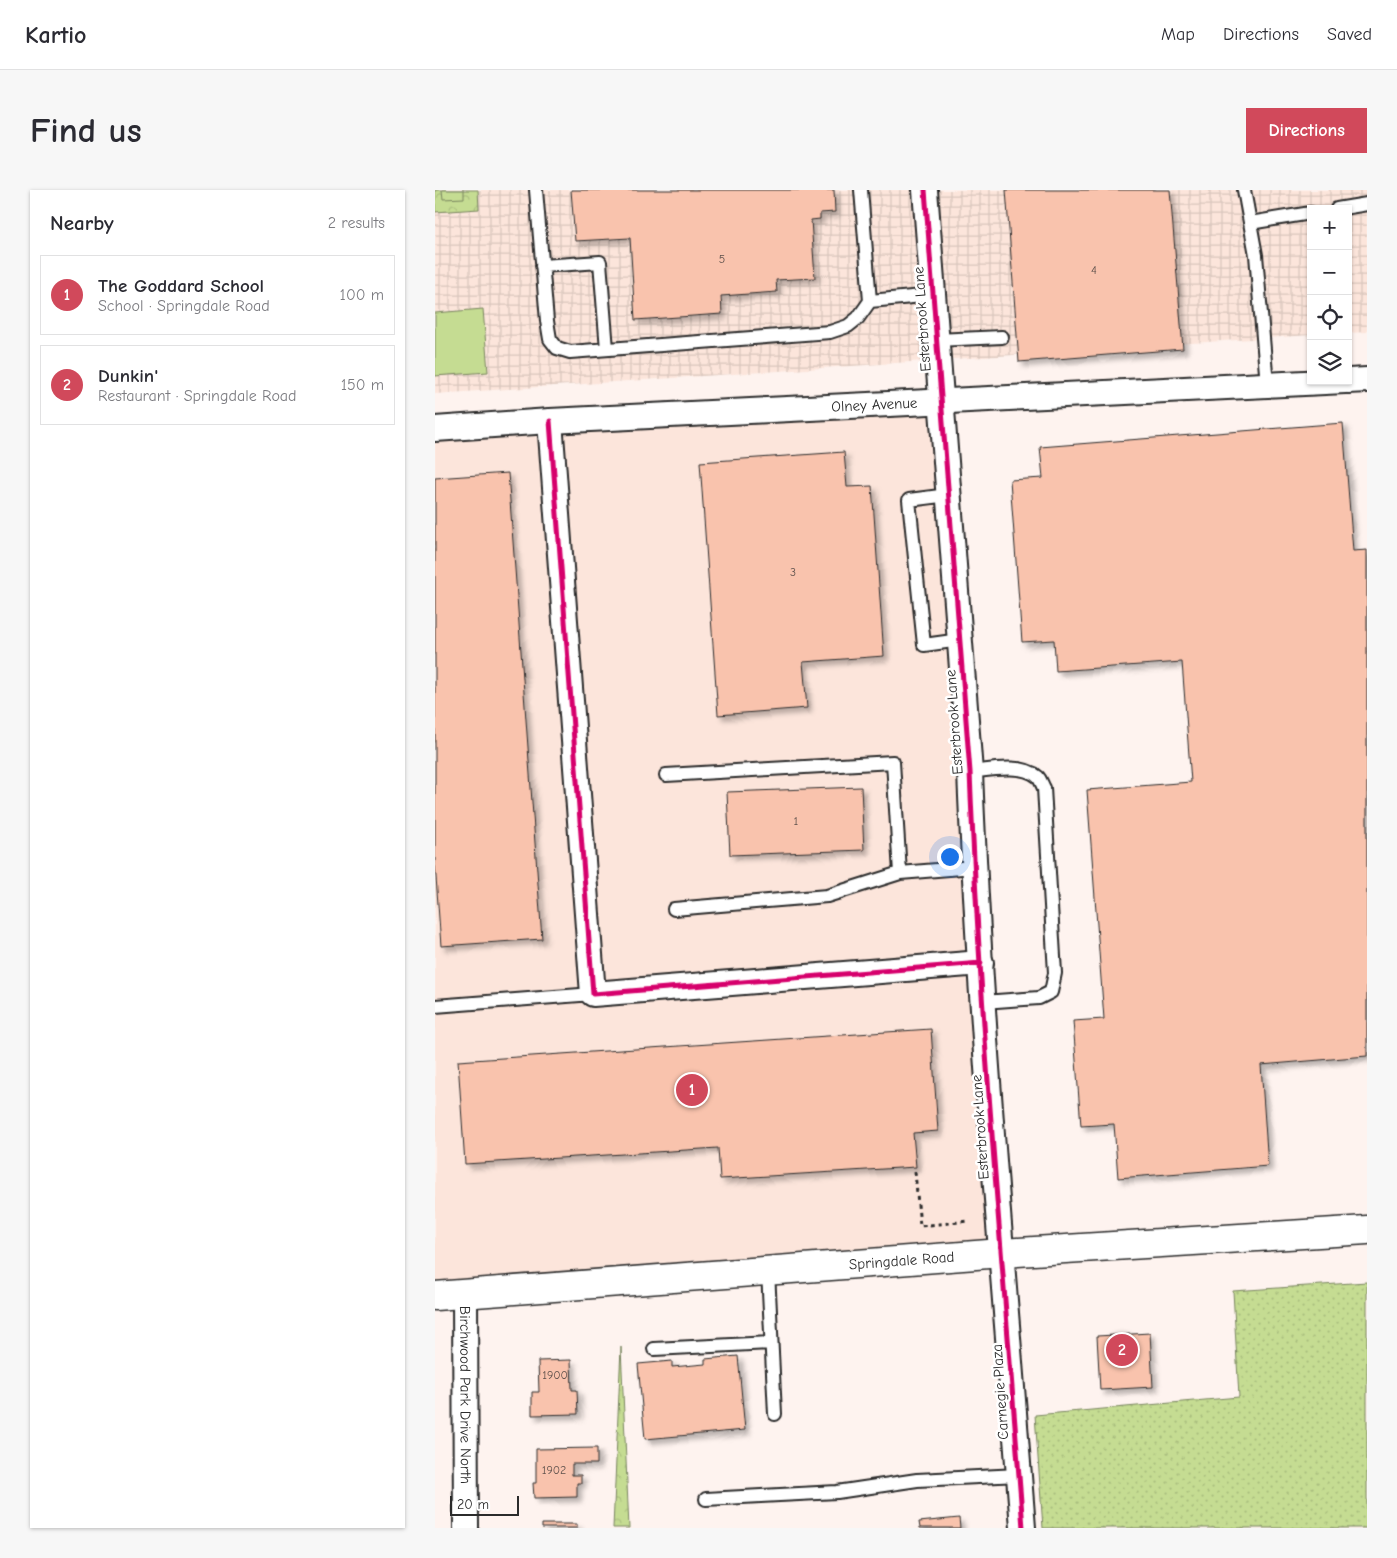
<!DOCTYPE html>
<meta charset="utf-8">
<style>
:root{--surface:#fff;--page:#f7f7f7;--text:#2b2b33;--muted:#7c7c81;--line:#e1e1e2;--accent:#d1495b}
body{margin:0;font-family:"Comic Neue",sans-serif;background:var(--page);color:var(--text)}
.controls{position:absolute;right:15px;top:15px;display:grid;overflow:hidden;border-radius:0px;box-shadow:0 1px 4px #0004}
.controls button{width:45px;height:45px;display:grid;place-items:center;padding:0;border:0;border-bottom:1px solid var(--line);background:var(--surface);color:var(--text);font:25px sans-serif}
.scale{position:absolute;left:15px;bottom:12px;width:69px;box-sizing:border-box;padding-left:5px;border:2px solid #2b2b2b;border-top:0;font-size:14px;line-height:18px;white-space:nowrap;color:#2b2b2b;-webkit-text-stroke:4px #fff;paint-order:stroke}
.you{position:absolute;left:514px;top:666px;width:18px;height:18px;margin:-12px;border:4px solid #fff;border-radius:50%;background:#1a73e8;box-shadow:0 0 0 8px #1a73e833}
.badge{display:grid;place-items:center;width:32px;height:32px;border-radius:50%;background:var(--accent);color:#fff;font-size:16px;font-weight:700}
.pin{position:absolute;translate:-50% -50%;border:2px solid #fff;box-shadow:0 1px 5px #0006}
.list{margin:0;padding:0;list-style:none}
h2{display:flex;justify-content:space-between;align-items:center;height:65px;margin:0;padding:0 20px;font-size:21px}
h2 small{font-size:16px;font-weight:400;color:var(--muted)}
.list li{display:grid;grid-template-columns:32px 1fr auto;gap:15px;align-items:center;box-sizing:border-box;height:80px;margin:0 10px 10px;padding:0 10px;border:1px solid var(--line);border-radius:0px}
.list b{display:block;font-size:19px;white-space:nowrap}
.list p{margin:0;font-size:16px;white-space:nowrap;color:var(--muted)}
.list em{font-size:16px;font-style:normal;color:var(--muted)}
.icon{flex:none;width:28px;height:28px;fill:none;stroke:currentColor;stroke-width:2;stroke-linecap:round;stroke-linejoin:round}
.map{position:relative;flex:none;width:932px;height:1338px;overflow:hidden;border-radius:0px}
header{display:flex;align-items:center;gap:30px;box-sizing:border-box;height:70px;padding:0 25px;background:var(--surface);border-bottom:1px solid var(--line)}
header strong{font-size:24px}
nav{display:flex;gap:28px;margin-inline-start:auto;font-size:18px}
.intro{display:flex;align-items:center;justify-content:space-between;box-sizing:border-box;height:120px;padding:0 30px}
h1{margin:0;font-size:35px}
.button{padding:12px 22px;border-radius:0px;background:var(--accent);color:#fff;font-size:18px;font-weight:700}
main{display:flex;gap:30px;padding:0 30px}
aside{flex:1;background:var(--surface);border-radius:0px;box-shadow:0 1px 4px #0004}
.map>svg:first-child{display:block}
.built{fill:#fce5db}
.industrial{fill:url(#industrial-grid)}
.grass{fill:url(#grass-dots);stroke:#78845e}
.forest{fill:url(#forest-crowns);stroke:#78845e}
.pitch{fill:#c5dc92;stroke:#78845e}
.building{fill:#f9c3ad;stroke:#2b2b2b;filter:url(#shadow)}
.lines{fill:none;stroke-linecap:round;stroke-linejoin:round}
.service-casing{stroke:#2b2b2b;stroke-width:16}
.minor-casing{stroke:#2b2b2b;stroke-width:28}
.secondary-casing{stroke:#2b2b2b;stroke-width:31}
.path{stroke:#2b2b2b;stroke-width:3;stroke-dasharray:4 4;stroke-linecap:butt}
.service{stroke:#fff;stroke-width:12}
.minor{stroke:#fff;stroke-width:24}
.secondary{stroke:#fff;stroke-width:28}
.cycleway-casing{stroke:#fff;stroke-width:8}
.cycleway{stroke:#d6006c;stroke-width:5}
.labels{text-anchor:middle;stroke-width:5;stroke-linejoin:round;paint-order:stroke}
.number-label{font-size:12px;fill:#5e514c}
.street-label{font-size:15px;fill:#2b2b2b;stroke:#fff}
</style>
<header>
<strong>Kartio</strong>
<nav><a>Map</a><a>Directions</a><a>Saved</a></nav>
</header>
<div class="intro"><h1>Find us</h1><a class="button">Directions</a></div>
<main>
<aside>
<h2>Nearby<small>2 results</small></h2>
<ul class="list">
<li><span class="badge">1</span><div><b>The Goddard School</b><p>School · Springdale Road</p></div><em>100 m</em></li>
<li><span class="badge">2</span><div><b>Dunkin'</b><p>Restaurant · Springdale Road</p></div><em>150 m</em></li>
</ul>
</aside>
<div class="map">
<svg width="932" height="1338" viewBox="0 0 932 1338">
<defs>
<pattern id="industrial-grid" width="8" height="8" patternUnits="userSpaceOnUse" patternTransform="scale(1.25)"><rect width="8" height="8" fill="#fce5db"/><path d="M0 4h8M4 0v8" fill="none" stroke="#d8c5bc"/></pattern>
<pattern id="grass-dots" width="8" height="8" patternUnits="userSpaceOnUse" patternTransform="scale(1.25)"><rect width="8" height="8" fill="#c5dc92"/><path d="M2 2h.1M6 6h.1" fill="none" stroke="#a9bd7e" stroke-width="1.8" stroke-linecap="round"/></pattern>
<pattern id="forest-crowns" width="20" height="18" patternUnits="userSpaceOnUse" patternTransform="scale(1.25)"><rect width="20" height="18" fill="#c5dc92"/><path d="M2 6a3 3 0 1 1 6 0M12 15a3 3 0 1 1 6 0" fill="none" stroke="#a9bd7e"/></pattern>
<filter id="shadow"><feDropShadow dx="4.5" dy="4.5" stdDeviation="2.5" flood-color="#0004"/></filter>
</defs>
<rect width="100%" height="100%" fill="#fef3ef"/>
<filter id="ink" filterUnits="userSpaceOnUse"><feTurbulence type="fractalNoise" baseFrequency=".02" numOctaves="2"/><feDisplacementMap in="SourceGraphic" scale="10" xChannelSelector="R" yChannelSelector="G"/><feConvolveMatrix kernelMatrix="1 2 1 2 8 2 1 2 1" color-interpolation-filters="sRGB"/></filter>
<g filter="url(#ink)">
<path class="built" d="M506 211 567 1063 0 1105V245Z"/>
<path class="industrial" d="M0 0H932V142L913 143V19H876V145L0 204Z"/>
<path class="grass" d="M932 1092V1338H608L600 1225 804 1207 798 1101Z"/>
<path class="forest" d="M0 0H43L44 19 0 22Z
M186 1157 194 1338H178Z"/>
<path class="pitch" d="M7 0H29V8L8 9Z
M48 119 53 182 0 186V123Z"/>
<path class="building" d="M136 0H399L400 22 385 23V29L376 30 380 88 341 90 342 102 286 106 287 124 200 130 195 48 140 51Z
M571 0H735L748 159 584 172Z
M908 233 918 361 932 360V866L826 875 833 976 683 988 679 934 646 936 638 831 669 829 652 600 756 592 747 472 621 481 619 450 587 452 575 290 608 288 605 257Z
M409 262 412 297 437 296 449 466 368 472 372 518 283 525 265 272Z
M73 283 107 749 6 756 0 673V288Z
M426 597 429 660 295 665 292 602Z
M496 839 503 941 478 943 481 977 285 989 283 958 30 974 23 871Z
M715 1143 718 1197 665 1200 662 1146Z
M303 1166 310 1240 210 1249 203 1174 237 1171V1177L270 1174V1169Z
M136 1170 137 1200H142L143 1224 97 1225V1202H104L103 1171Z
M162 1258V1274H137V1285H146V1293H142V1307L99 1308 98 1293H101V1259Z
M524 1328 525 1338H485L484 1332Z
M107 1334H142V1338H107Z"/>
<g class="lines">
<defs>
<path id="service" d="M101 0 112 131 115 149 122 158 135 162 395 142 413 136 423 128 435 111 426 0
M809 0 821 65 832 195
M902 19 932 14
M815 33 876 23
M107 76 165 72 172 159
M435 111 498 105
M501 150 567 147
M513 305 474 310 489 455 525 450
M535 582C554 580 588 573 603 587 606 590 607 595 609 598L620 783 616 802 604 808 548 812
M231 585 458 572 465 683 539 677
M239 719 392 706 465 683
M0 816 158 804
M333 1081 340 1224
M219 1159 336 1153
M271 1309 402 1302 482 1290 584 1285"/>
<g id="minor">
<path d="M490 0 535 582C545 834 569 1086 588 1338"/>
<path d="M913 191 932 190"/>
<path d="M115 231 158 804 546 773"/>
<path id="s1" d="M0 239 115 231 910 191"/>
<path id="s2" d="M30 1104 31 1338"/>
</g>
<g id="secondary">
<path id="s3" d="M0 1106 567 1063 932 1040"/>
</g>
</defs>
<use href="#service" class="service-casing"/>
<use href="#minor" class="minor-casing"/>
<use href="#secondary" class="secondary-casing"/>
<path class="path" d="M480 982 485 1036 534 1031"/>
<use href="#service" class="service"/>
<use href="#minor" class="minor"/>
<use href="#secondary" class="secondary"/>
<defs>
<path id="cycleway" d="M490 0 535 582C545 834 569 1086 588 1338
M115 231 158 804 546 773"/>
</defs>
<use href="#cycleway" class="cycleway-casing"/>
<use href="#cycleway" class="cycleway"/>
</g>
</g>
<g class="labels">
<g class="number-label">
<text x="287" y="73">5</text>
<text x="659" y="84">4</text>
<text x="358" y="386">3</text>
<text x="361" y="635">1</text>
<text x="120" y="1189">1900</text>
<text x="119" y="1284">1902</text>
</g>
<g class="street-label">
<text transform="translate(487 129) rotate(-94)" y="5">Esterbrook Lane</text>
<text dy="5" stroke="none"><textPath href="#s1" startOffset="440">Olney Avenue</textPath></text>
<text transform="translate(519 532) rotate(-94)" y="5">Esterbrook Lane</text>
<text transform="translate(545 937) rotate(-94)" y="5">Esterbrook Lane</text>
<text dy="5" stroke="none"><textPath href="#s3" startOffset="468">Springdale Road</textPath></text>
<text transform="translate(565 1202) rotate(-94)" y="5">Carnegie Plaza</text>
<text dy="5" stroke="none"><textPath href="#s2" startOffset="101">Birchwood Park Drive North</textPath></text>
</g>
</g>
</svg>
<div class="controls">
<button>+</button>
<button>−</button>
<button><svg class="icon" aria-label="locate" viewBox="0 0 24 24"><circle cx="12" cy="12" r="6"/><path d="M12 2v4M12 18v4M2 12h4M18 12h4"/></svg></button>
<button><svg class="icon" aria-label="layers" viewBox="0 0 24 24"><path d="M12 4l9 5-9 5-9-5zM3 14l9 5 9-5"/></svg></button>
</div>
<div class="scale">20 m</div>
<div class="you"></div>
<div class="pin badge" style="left:257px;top:900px">1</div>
<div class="pin badge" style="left:687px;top:1160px">2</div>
</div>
</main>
